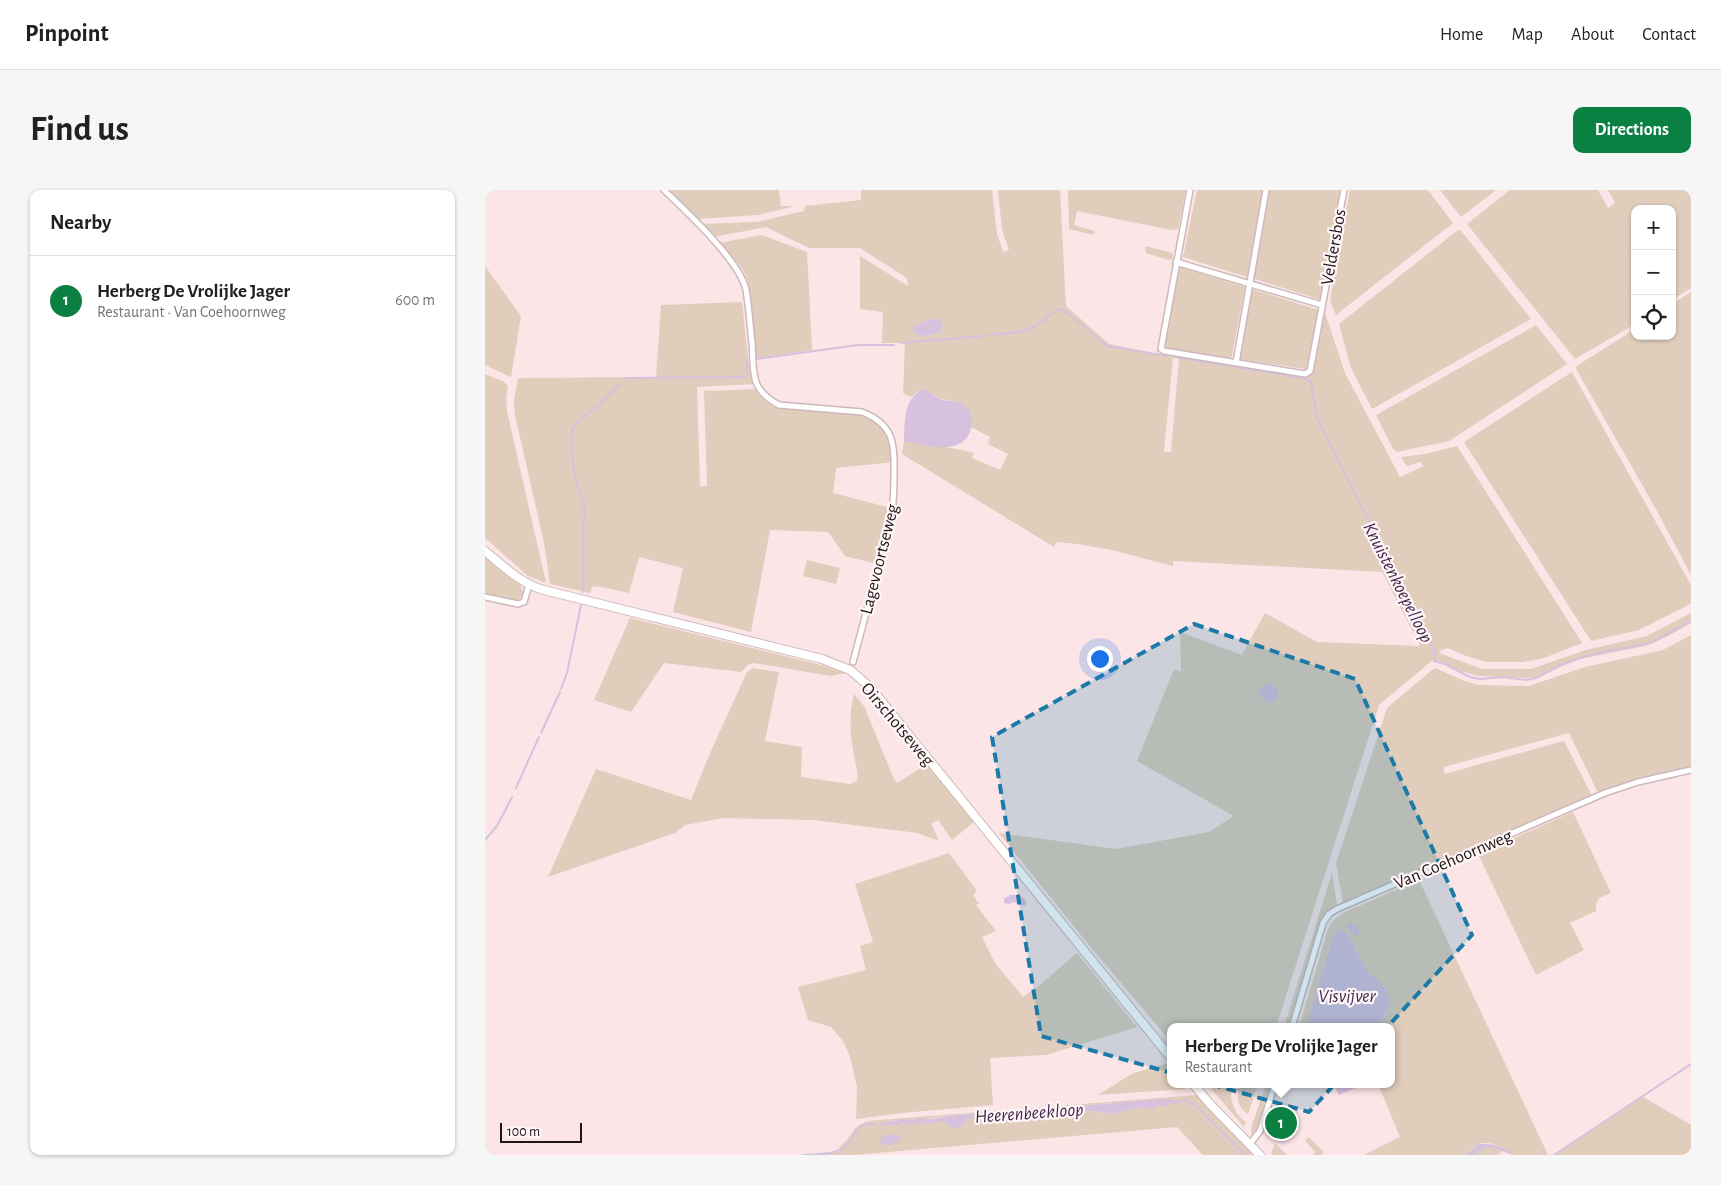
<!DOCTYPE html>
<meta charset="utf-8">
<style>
:root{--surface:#fff;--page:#f6f6f6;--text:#202124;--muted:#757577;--line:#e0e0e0;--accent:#0b8043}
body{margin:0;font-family:"Alegreya Sans",sans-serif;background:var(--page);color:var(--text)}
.controls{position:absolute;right:15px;top:15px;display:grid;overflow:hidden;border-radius:10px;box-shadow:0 1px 4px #0004}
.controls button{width:45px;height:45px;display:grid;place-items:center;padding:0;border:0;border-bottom:1px solid var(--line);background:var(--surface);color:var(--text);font:25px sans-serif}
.scale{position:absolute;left:15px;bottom:12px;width:82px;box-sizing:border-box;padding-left:5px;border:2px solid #1d1516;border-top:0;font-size:14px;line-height:18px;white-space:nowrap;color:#1d1516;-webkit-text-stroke:4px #fff6f7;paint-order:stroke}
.you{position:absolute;left:614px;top:468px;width:18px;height:18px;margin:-12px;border:4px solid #fff;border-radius:50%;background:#1a73e8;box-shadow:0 0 0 8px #1a73e833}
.badge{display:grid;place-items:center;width:32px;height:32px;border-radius:50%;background:var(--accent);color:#fff;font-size:16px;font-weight:700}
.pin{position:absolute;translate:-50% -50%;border:2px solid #fff;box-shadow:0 1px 5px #0006}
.popup{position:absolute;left:682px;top:833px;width:228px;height:65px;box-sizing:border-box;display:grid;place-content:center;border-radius:10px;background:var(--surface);filter:drop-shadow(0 1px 4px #0005);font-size:16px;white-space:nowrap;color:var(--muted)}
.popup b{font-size:19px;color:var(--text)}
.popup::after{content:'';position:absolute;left:50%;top:100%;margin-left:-10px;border:10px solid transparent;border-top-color:var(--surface)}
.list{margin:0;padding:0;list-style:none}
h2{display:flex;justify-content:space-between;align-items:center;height:65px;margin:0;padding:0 20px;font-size:21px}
h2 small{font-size:16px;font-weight:400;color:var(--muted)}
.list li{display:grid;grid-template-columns:32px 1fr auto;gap:15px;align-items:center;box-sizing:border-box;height:90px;padding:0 20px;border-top:1px solid var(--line)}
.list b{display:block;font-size:19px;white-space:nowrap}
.list p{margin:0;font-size:16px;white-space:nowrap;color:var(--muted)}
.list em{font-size:16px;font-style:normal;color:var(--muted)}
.icon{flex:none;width:28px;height:28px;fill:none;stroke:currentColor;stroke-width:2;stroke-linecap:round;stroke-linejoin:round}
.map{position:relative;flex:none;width:1206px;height:965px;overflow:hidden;border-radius:10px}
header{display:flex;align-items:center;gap:30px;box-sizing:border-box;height:70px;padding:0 25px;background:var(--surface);border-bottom:1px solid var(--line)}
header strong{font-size:24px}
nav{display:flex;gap:28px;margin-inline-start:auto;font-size:18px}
.intro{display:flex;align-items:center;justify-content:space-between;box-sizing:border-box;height:120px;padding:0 30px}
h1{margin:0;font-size:35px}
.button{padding:12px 22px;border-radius:10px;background:var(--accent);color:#fff;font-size:18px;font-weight:700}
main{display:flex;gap:30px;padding:0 30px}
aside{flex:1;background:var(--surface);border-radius:10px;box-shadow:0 1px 4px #0004}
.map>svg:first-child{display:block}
.green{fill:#e0cdbc;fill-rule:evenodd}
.water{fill:#d6c1de}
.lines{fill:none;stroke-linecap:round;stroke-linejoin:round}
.stream{stroke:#d6c1de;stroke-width:2}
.street-casing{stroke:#cdb9bb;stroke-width:8}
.secondary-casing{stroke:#cdb9bb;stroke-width:10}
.street{stroke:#fff;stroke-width:5}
.secondary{stroke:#fff;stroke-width:8}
.marked{fill:#1b7aa7;fill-opacity:0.2;stroke:#1b7aa7;stroke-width:4;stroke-dasharray:10 6;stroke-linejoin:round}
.labels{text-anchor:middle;stroke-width:4.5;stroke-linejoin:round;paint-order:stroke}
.street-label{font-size:18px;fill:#1d1516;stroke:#fff6f7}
.water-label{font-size:19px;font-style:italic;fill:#44274e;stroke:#fff6f7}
</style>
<header>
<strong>Pinpoint</strong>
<nav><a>Home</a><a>Map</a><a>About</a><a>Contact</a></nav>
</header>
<div class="intro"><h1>Find us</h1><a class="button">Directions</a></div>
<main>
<aside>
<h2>Nearby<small></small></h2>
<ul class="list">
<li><span class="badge">1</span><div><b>Herberg De Vrolijke Jager</b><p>Restaurant · Van Coehoornweg</p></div><em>600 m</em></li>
</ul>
</aside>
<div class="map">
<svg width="1206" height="965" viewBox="0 0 1206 965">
<rect width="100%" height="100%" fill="#fbe5e7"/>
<path class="green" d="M185 0H294L296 16H310L273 25 212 29Z
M376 0H507L512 44 518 62 524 60 517 40 513 0H575L581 116 624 154 688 167 679 262H686L694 167 824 186 828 181 840 123 860 183 915 287 939 276 935 272 922 276 916 267 940 264 972 256 1097 453 1059 468 1038 472H1002L981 466 963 458 954 461 957 464 997 479H1046L1101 460 1162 446 1206 423V433L1181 447 1160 456 1095 469 1050 487 1042 488 993 486 973 480 955 471 948 470 894 515 791 837H686V852L604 755 514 643 631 659 724 642 749 626 652 571 687 484 690 479 696 482 695 442 757 465 780 423 832 452 934 456 935 455 897 382 688 371V376L627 360 593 354 571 352 569 357 417 264 419 251C443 256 466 256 489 263L487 268 515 280 523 264 503 254 505 247 486 237 487 230 463 210 455 209 446 203 434 201 426 207 418 203 420 153H397L398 122 375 119V66L423 96 422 88 375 58H324L281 37 228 47 217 34 272 32 319 21 320 16 376 10ZM446 129H453L457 132 456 142 441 146 429 143V136ZM780 495H783L788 511 781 512 776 508 777 497Z
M583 0H701L693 39 687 40 592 21 589 35 610 41 609 45 584 39Z
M712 0H778L762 87 698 67Z
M785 0H855L836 110 767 88Z
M865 0H943L968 33 851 125 845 110Z
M955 0H1011L976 27Z
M1025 0H1113L1123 18 1130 13 1123 0H1206V98L1187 110V19H1150V134L1090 169 982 34Z
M973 40H975L981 47 1046 129 887 219 866 178 854 134Z
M277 45 322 62 327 160 271 169 263 91 257 78 234 53Z
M660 56 684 62 688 64V68L684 70 661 63Z
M0 76 36 126 26 187 23 186 0 175Z
M696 77 760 97 747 166 745 168 678 159 691 80Z
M766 99 834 120 825 169 823 177 821 179 753 169Z
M1206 102V385L1172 321 1090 177 1150 139V146H1187V114Z
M257 112 264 178 270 194 212 197 215 296H222L219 201 273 199 282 210 291 215 376 222 392 232 404 246 410 272 351 278 348 303 406 318 392 374 360 366 343 342 285 340 266 442 188 422 198 378 154 367 144 403 112 396 107 397 105 403 65 394 59 353 30 225 29 211 33 188 171 187 176 115Z
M1051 135 1082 174 964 251 912 262 908 259 891 225Z
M1087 182 1206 395V413L1200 417 1154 440 1106 451 979 252Z
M0 184 19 192 23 196 21 208 22 221 61 393 43 386 0 348Z
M0 366 27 390 35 394 38 402 35 409 33 410 0 404Z
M322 370 355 378 351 394 318 386Z
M145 428 336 475 360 483 345 486 269 473 263 475 256 482 179 473 146 522 109 510Z
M1206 445V577L1129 596 1113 603 1084 543 959 577V584L1079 551 1107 606 858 714 851 673 902 518 947 480 950 478 977 490 993 495 1044 496 1100 477 1178 460Z
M268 478 294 482 280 551 317 557 316 587 365 594 372 591C374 582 369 569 368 559 365 541 364 522 369 504L379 516 408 587 412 593 442 574 489 632 467 650 453 630 446 634 454 650 445 648 433 643 328 630 239 628 200 635 190 643 63 687 111 579 206 610 225 563 262 482Z
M1088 622 1126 703 1114 708 1111 715V721L1085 733 1099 760 1051 785 993 664Z
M464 663 492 701 488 705 494 714 491 715 511 741 497 747 510 773 538 807 555 795 592 763 652 837 561 865 505 868 508 915 417 923 371 929 372 897 365 866 358 851 346 837 323 830 313 797 381 780 375 756 388 752 370 694Z
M847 683 852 716 842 724 806 837H799Z
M934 690 1063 965H1028C1020 958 1006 950 994 954 989 956 984 962 981 965H879L915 947 893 894H906V837H893L902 822 901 798C893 792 886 787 880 778 872 766 869 750 858 739L851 742 846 753 821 837H814L843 739C847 730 853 726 862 721Z
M681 874 686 880V894H697L701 899 613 905 648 883Z
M722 894H747C744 909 748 923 761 932L759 937Z
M754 894H773L763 924C752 918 751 905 754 894Z
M781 894H788L773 942 769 946 766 942V938Z
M711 905 770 965H718L692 937 369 965H332L356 961 354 957C368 948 365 937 383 931ZM675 909 673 915 668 919 659 917 643 919 630 924 607 921 584 924 572 922 557 926 552 927 546 924 538 926 483 929C479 936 477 937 469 938L459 930 443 934 439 932 406 934 402 936 397 934H389L423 929 427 930 471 925 527 922Z
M1158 907 1206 935V965H1070Z
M824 947 839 962 836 965H828L830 962 820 951Z
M790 954 792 955 802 965H788L786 963Z
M1005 956 1019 960 1013 965H989L997 958Z"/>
<path class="water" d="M446 129H453L457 132 458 136 456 142 440 146 429 143 428 141 429 136Z
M439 199C445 202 450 207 455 209 462 212 471 210 478 214 484 218 488 227 487 234 482 268 443 256 419 251 420 231 418 208 439 199Z
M775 503a9 9 0 1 1 18 0a9 9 0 1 1-18 0Z
M525 705C531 704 538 706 541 711V715L537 716 529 712 524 714 519 713V709Z
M862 733C868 734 875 738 874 745 869 746 864 741 861 736Z
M855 739H858C868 749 871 763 879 776 884 786 893 789 900 798 910 810 900 826 893 837H821L846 753 851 742Z
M842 894H880L854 905 850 898Z
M675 909 698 911 691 914 685 913 681 917 673 915 668 919 659 917 644 919 630 924 607 921 584 924 572 922 557 926 552 927 546 924 538 926 483 929 477 937 469 938 462 935 459 931 443 934 439 932 435 935 427 933 423 935 417 933 412 936 406 934 402 936 397 934 390 935 388 934 423 929 427 930 434 928 445 929 471 925 527 922Z
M403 945H414L416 950 410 954 398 955 394 952 397 947Z
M993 954C1008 954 1018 955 1028 965 1011 960 1006 950 989 965H981Z"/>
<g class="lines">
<path class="stream" d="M504 145C519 143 535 144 548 137 559 132 566 120 578 119L622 156 682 166
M415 153 498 146
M689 167 818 188 826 192 832 228 950 462 949 471 960 474 985 487 995 489 1018 487 1041 490 1051 488 1080 473 1109 464 1166 453 1206 431
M272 169 373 155H409
M138 190 141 188 262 187V170
M98 402V337C104 315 94 307 90 287 87 271 87 254 87 239L92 232 115 214 135 194
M76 499 82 483 96 415
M56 543 75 502
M31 598 54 547
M0 650 12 636 27 607
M697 911 701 910 709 914 760 965
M318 965C332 964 355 965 364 953 368 947 370 941 375 936L388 934
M1069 965 1206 874"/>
<defs>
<path id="street" d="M179 0C201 21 255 71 261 100 264 117 265 136 267 153 269 182 264 199 294 215L377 222C408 234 410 253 409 282 409 298 409 313 406 329L368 472
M705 0 676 159 679 161 820 184 825 181 859 0
M691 72 837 115
M751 173 781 0
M0 407 33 414 39 412 44 395
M807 837 838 733 844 724 852 719 1120 603 1153 592 1206 580
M764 955 775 941 790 894"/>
<path id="secondary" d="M0 361C17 375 33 391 55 399L337 469 365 480 385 497 686 868
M708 894 725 914 775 965"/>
</defs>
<use href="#street" class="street-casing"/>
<use href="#secondary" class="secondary-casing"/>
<use href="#street" class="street"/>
<use href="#secondary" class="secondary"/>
</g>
<path class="marked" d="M709 434 870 489 987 745 824 922 556 846 507 547Z"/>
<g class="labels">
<g class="street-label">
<text transform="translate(848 57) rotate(-80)" y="6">Veldersbos</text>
<text transform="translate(394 369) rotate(-76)" y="6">Lagevoortseweg</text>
<text transform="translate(413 534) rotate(50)" y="6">Oirschotseweg</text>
<text transform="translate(968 669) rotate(-23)" y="6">Van Coehoornweg</text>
</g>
<g class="water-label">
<text transform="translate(914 392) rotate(63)" y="7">Knuistenkoepelloop</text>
<text x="862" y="812">Visvijver</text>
<text transform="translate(544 922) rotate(-4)" y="7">Heerenbeekloop</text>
</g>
</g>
</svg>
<div class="controls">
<button>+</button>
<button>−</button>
<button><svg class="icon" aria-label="locate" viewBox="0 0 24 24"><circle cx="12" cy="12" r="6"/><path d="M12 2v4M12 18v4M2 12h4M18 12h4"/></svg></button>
</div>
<div class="scale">100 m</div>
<div class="you"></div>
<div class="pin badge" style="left:796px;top:933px">1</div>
<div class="popup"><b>Herberg De Vrolijke Jager</b>Restaurant</div>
</div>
</main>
